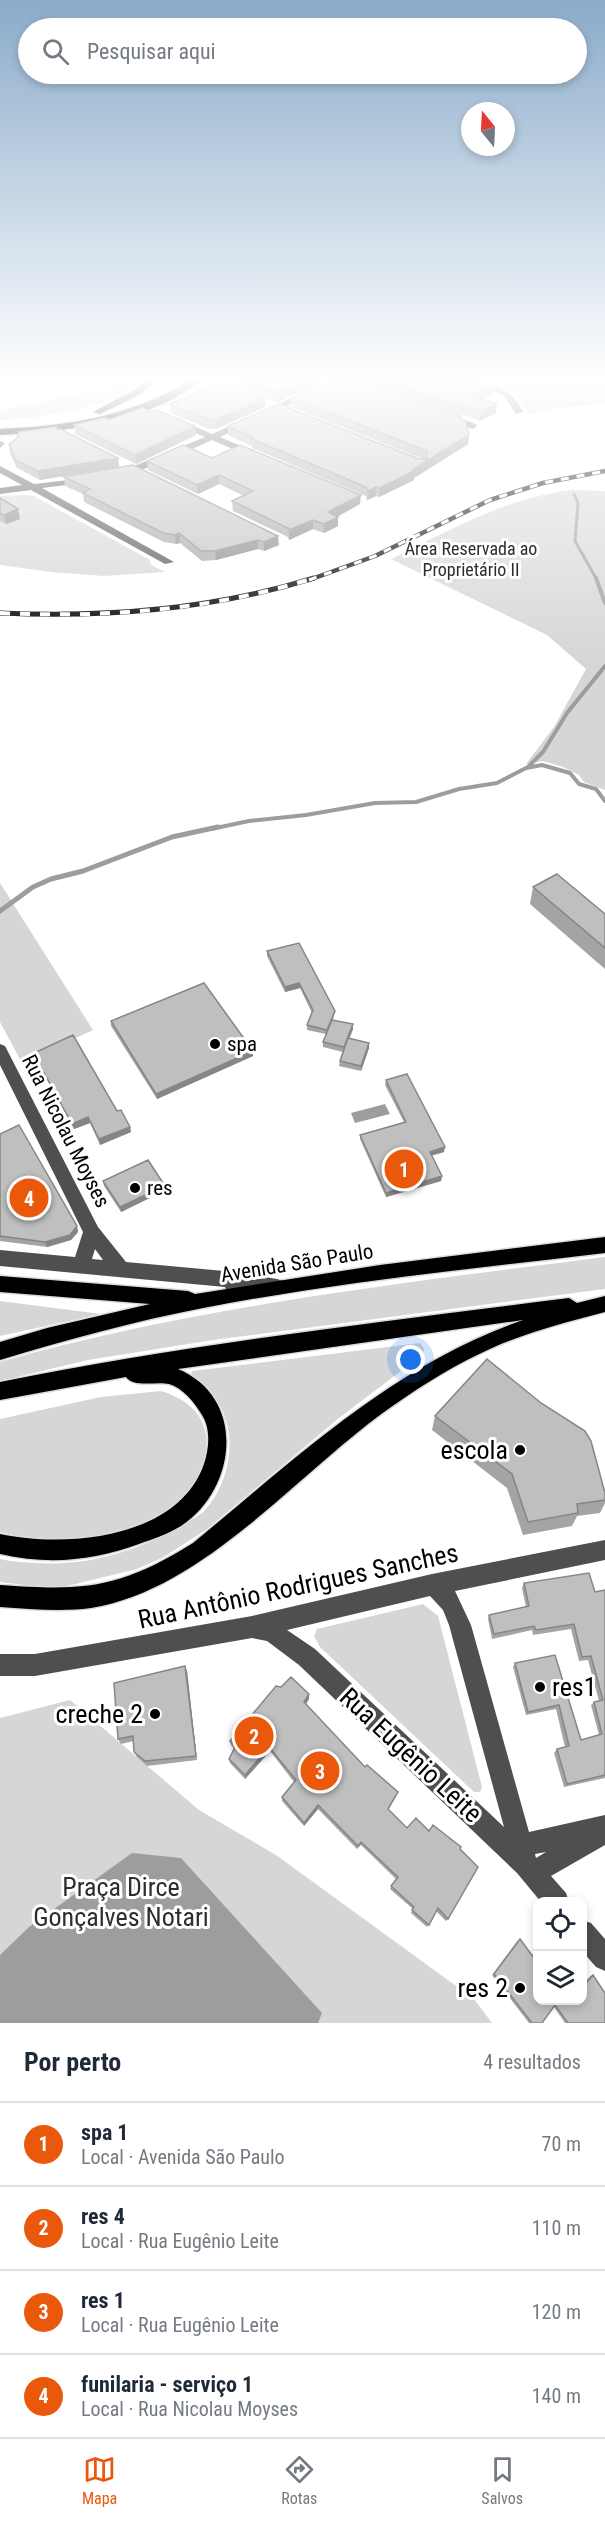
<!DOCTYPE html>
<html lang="pt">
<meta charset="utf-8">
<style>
:root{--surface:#fff;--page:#f6f6f7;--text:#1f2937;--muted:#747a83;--line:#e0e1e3;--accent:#ea580c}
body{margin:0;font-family:"Roboto Condensed",sans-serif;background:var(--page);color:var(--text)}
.controls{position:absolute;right:18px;bottom:18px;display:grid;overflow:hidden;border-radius:12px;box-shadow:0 3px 9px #0003}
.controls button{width:54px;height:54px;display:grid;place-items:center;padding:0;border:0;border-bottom:2px solid var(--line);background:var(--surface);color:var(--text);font:30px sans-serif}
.compass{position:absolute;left:461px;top:102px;width:54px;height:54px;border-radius:50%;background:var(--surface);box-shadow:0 3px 9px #0003;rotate:342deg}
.you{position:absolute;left:411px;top:1360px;width:21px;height:21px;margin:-15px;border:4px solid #fff;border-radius:50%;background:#1a73e8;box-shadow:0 0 0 9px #1a73e833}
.badge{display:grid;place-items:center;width:39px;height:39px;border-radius:50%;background:var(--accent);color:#fff;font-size:20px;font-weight:700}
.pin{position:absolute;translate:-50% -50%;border:3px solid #fff;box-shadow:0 2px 6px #0006}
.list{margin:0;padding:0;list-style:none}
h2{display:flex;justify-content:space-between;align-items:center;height:78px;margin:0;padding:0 24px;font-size:26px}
h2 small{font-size:20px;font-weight:400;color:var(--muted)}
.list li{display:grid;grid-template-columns:39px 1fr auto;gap:18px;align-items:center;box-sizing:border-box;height:84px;padding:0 24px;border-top:2px solid var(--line)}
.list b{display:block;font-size:22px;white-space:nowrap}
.list p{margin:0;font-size:20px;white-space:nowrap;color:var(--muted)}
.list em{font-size:20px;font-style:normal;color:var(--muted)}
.icon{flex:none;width:33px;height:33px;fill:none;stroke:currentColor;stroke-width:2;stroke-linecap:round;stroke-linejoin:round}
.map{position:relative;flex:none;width:605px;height:2023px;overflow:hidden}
.search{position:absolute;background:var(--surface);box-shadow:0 3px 9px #0003;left:18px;right:18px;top:18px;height:66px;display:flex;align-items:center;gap:15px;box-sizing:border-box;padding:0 21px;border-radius:33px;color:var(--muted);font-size:22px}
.sheet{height:414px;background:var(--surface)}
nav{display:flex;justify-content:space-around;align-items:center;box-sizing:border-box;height:84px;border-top:2px solid var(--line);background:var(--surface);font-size:16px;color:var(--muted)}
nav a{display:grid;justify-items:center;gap:3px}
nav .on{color:var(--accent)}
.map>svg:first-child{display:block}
.green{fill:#d6d6d6}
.water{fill:#9d9d9d}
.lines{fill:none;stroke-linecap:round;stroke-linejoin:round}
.stream-far2{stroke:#9d9d9d;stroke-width:3}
.stream-far1{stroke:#9d9d9d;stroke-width:4}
.stream{stroke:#9d9d9d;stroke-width:5}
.major-casing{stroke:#dbdbdb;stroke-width:3}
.minor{fill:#4f4f4f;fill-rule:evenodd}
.major{fill:#000;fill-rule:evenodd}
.rail-far1-casing{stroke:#000;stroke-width:4.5}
.rail-casing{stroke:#000;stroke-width:5}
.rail-far1{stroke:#fff;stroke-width:3;stroke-dasharray:8;stroke-linecap:butt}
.rail{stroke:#fff;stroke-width:4;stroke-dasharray:10;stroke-linecap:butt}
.wall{fill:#a4a4a4}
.shaded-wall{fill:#868686}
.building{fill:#bfbfbf;stroke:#868686;stroke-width:1.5}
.poi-dot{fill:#000;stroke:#fff;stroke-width:2}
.labels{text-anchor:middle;stroke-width:6;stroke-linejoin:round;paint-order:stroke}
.far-park-label{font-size:18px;fill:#2d2d2d;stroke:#fff}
.poi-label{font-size:21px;fill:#000;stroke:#fff;text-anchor:start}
.street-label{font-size:21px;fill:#000;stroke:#fff}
.near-poi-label{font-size:26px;fill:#000;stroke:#fff;text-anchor:end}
.near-street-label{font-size:26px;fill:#000;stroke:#fff}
.near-park-label{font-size:26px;fill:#2d2d2d;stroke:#fff}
</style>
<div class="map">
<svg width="605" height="2023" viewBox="0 0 605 2023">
<rect width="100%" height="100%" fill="#fff"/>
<path class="green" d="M128 380H144C124 405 33 420 0 420V410L95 391 115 389Z
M486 380H605V405L557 407 529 415C514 391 513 390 486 380Z
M570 490 605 491V790L584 782 579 775 563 767 543 761 526 764 554 727 586 669 547 635 391 559C450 530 504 499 570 490Z
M27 495 34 496 150 560 151 565 165 572 104 576 51 572 0 565V496Z
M0 883 93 1030 22 1063 0 1022Z
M605 1257V1289L213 1340 88 1360 0 1381V1362C197 1306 403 1283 605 1257Z
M0 1301 101 1314 0 1336Z
M420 1343 424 1349 422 1355 339 1418 207 1529 164 1557 137 1569 67 1586H33L0 1582V1559C12 1562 24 1562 36 1563 88 1566 136 1552 180 1526 188 1522 198 1517 204 1511 231 1482 240 1430 214 1397 208 1389 199 1382 191 1375L192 1371Z
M161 1391C195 1402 212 1422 205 1459 202 1472 197 1485 187 1496 178 1505 152 1519 140 1524 95 1544 46 1544 0 1532V1419L101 1397Z
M423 1604 438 1616 482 1787 480 1792H474L320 1647 314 1636 317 1629Z
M70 1700 199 1810 276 1855 474 1999 492 2023H0V1718Z"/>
<path class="water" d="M385 1104 390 1114 355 1123 351 1113Z
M132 1853 181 1858 322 2013 318 2023H0V1955L29 1927Z"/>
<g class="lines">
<path class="stream-far2" d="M574 494 578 503 575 541 597 580"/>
<path class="stream-far1" d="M596 578 605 603
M528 767 543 752 567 713 605 666
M211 829 249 821 306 815 375 803 416 802 459 789 497 783 526 768 542 765 570 773 579 784 596 789 605 801"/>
<path class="stream" d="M0 911 33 887 51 879 83 871 172 837 218 827"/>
<defs>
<path id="major" d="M146 380H155L141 394 100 414 93 412 135 390Z
M191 380H201C151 423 63 432 0 435V429C68 426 132 416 191 380Z
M605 1237V1253C471 1269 336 1282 203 1308 135 1321 66 1340 0 1360V1342L47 1328 150 1304 0 1292V1276L188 1291 195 1294 380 1265Z
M605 1296V1312C567 1322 528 1332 492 1348 458 1363 424 1384 394 1405 301 1469 205 1590 91 1608 61 1612 30 1609 0 1607V1585C85 1591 119 1589 193 1543 296 1458 395 1364 523 1320L178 1369C247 1398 237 1489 181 1526 168 1534 153 1539 139 1544 92 1561 49 1565 0 1554V1534C66 1548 178 1539 204 1464 209 1449 211 1429 202 1415 195 1403 183 1388 169 1384 157 1381 133 1388 126 1377L0 1400V1382C188 1344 379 1322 569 1298L577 1303Z"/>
</defs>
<use href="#major" class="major-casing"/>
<path class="minor" d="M331 380H343L220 437 257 453V457H251L212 440 162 463 122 476 117 473 205 437 174 424V420H180L212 434Z
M474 380C497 380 513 392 523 412L516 414 505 397Z
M449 414 476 424 477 426 473 429 446 419 445 417Z
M0 441 5 443 0 448Z
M0 466 34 484 86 478 88 480 83 483 42 488 174 562 165 564 31 490 0 494V488L22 485 0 473Z
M0 1044 5 1046 98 1227 126 1262 235 1272 277 1279 283 1281 286 1287 283 1293 277 1295 242 1289 240 1294 234 1296 228 1294 225 1287 0 1266V1250L75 1257 83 1232 0 1065ZM95 1249 103 1260 92 1259Z
M605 1540V1560L455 1591 471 1625 529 1832 605 1815V1845L551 1876 566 1893 569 1902H541L517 1873 299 1665 267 1641 252 1638 35 1676H0V1654H35L252 1616 432 1574ZM430 1596 443 1610 449 1625 504 1827 315 1649 287 1630ZM546 1852 536 1858 535 1854Z
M582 1920 591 1923 605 1939V1971L596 1967 582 1951Z"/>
<use href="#major" class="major"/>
<defs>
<path id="rail-far1" d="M309 580 375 556 490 500 543 483 605 471"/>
<path id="rail" d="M0 613C107 618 211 610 314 578"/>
</defs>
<use href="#rail-far1" class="rail-far1-casing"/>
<use href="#rail" class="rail-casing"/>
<use href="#rail-far1" class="rail-far1"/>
<use href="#rail" class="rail"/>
</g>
<path class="wall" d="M235 380H325L278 402 235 384Z
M363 380H482L493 393 482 398 496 413 480 421 462 414V418Z
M292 398 469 435 468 444 414 478V480L379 497 376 496 367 500 366 496 252 448V446L228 435V426L419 459H423L292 407Z
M170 404 265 407 216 429H209L171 413Z
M151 412 195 426 196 435 136 464 75 434 74 425 109 420Z
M57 430 118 458 119 467 40 480 17 468 10 453 9 444Z
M212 458 360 504 338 516V526L324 533 313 529 289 540 288 537 233 511 232 501 244 496 219 484 198 494 148 470 147 461Z
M64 477 279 545 264 551 258 549 216 560 202 561 180 543 176 544 164 542 84 502 83 494 65 486Z
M0 498 18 509 20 519 6 524 0 521Z
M533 887 605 914V969L530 904Z
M267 951 335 1011 333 1020 353 1029 349 1039 369 1048 361 1071 339 1066 340 1061 343 1052 323 1047V1042L326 1034 307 1030V1025L312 1013 300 988 285 992 267 956Z
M111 1021 253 1051V1056L157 1099 111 1026Z
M73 1035 117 1111 130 1127 131 1132 100 1145 90 1123 74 1129 44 1074 32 1080 23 1065 21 1059Z
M386 1080 444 1152 431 1156 442 1176 441 1181 386 1197 360 1139V1135L404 1122 385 1085Z
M0 1134 77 1226 78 1232 71 1240 47 1247 0 1241Z
M103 1181 165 1186 166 1190 121 1212 104 1186Z
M435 1416 605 1493V1503L600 1513 577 1516 572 1526 523 1535 507 1488 432 1430Z
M524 1583 595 1592 605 1590V1778L564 1787 554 1753 557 1749 565 1747 556 1709 526 1715 513 1667 515 1663 555 1655 581 1740 599 1735 591 1705 594 1702 599 1701 588 1660 579 1661 571 1629 533 1635 532 1630 492 1639 488 1619 489 1615 526 1607 522 1588Z
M185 1666 187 1671 197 1760 147 1766 137 1757 134 1752V1741L121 1744 118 1739Z
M309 1694V1699L306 1704 365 1767 396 1796 388 1810 407 1828 429 1831 460 1849 448 1919 446 1921 436 1911 427 1927 411 1913 413 1909 390 1889 396 1879 361 1845 357 1849 318 1809 304 1826 282 1801V1797L294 1782 270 1751 245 1779 230 1763 229 1759 234 1749 231 1745 230 1741Z
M520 1939 537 2001H582V1986L590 1976 593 1975 605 2023H565L554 2007 542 2023H529L492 1975 518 1940Z"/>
<path class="shaded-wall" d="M306 380H325L278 402V393Z
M494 385 493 393 471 403 472 395Z
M265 398V407L216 429 215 420Z
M497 404 496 413 480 421 481 412Z
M195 426 196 435 136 464 135 455Z
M469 435 468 444 414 478V480L379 497 380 488 412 470Z
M118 458 119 467 40 480 38 471Z
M219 475V484L198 494 197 485Z
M376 487V496L367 500 368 491Z
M361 495 360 504 328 522V512Z
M18 509 20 519 6 524 4 515Z
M338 517V526L324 533V524Z
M313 520V529L289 540V530Z
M179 533 180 543 176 544 175 535Z
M278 536 279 545 264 551V542Z
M258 540V549L216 560 215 551Z
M299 983 300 988 285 992V987Z
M353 1024V1029L344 1052V1047Z
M369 1043V1048L361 1071V1066Z
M253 1051V1056L157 1099 156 1094Z
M42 1069 44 1074 32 1080 30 1074Z
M88 1117 90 1123 74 1129 72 1124Z
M130 1127 131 1132 100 1145 99 1139Z
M445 1147 444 1152 429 1156 430 1152Z
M442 1176 441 1181 386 1197V1193Z
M165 1186 166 1190 121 1212 120 1207Z
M77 1226 78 1232 71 1240 47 1247 45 1242Z
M185 1666 187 1671 197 1760 196 1756Z
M309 1694V1699L304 1707V1702Z
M269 1747 270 1751 245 1779V1775Z
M318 1805V1809L304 1826V1823Z"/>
<path class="building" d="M247 380H306L278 393Z
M330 380H360L465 420 469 435 412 470 414 471 380 488 376 487 368 491 366 487 252 439 254 438 228 426 279 404 419 459H427V451L292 398Z
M386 380H482L494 385 472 395 497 404 481 412 462 405 463 409Z
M222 382 265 398 215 420H208L170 404Z
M142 408 151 412 157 410 195 426 135 455 74 425 104 418 109 420Z
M56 427 57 430 60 429 118 458 38 471 15 460 9 444 17 438 19 432Z
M183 445 212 458 240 445 361 495 328 512 338 517 324 524 313 520 289 530 288 528 232 501 253 491 219 475 197 485 147 461Z
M133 465 278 536 264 542 258 540 215 551H201L179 533 175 535 163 533 83 493 90 489 64 477Z
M0 498 18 509 4 515 0 513Z
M557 874 605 914V948L533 887Z
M299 943 335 1011 327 1030 307 1025 313 1010 299 983 285 987 267 951Z
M204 983 253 1051 156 1094 111 1021Z
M332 1020 353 1024 344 1047 323 1042Z
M73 1035 117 1111 121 1110 130 1127 99 1139 88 1117 72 1124 42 1069 30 1074 21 1059Z
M348 1038 369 1043 361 1066 340 1061Z
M407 1074 445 1147 430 1152 442 1176 386 1193 360 1135 406 1122 386 1080Z
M19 1125 77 1226 70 1235 45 1242 0 1236V1134Z
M148 1160 165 1186 120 1207 103 1181Z
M487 1359 541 1403 585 1431 591 1441 605 1493V1500L577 1504 578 1513 528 1522 512 1474 435 1416Z
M589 1573 595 1592 605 1590V1775L567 1784 557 1749 569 1746 559 1705 528 1712 515 1663 555 1655 581 1740 602 1734 594 1702 603 1700 591 1656 582 1657 574 1624 536 1630 534 1626 494 1634 489 1615 529 1606 524 1583Z
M185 1666 196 1756 145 1761 134 1752 133 1736 118 1739 114 1683Z
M291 1677 309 1694 304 1702 365 1767 367 1765 398 1792 388 1809 407 1828 416 1818 429 1831 433 1825 461 1847 460 1849 478 1867 448 1919 438 1908 429 1925 412 1910 414 1907 391 1886 398 1877 361 1842 358 1846 318 1805 304 1823 282 1797 296 1780 269 1747 245 1775 229 1759 235 1747 230 1741 276 1686 281 1687Z
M520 1939 537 1962V2001H582V1988L593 1975 605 1993V2023H568L555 2005 542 2023H532L494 1974Z"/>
<linearGradient id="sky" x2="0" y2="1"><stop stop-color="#8aabca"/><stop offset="0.57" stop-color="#fff"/><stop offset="1" stop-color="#fff" stop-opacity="0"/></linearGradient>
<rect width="605" height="664" fill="url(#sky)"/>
<g class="poi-dot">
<circle cx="215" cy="1044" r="6"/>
<circle cx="135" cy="1188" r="6"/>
<circle cx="520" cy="1450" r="6"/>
<circle cx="540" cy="1687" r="6"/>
<circle cx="155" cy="1714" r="6"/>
<circle cx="520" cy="1988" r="6"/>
</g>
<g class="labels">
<g class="far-park-label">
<text x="471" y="555">Área Reservada ao<tspan x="471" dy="21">Proprietário II</tspan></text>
</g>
<g class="poi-label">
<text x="227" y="1051">spa</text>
<text x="147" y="1195">res</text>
</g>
<g class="street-label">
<text transform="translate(66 1131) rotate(63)" y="7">Rua Nicolau Moyses</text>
<text transform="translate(297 1263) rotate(-9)" y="7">Avenida São Paulo</text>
</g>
<g class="near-poi-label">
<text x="508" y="1459">escola</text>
<text x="552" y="1696" text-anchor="start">res1</text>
<text x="143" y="1723">creche 2</text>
<text x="508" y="1997">res 2</text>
</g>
<g class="near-street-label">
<text transform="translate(298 1586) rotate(-12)" y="9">Rua Antônio Rodrigues Sanches</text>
<text transform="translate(411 1755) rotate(43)" y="9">Rua Eugênio Leite</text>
</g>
<g class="near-park-label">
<text x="121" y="1896">Praça Dirce<tspan x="121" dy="30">Gonçalves Notari</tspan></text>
</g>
</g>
</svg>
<div class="controls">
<button><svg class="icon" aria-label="locate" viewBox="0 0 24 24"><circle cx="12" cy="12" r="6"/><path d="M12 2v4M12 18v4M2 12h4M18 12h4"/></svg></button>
<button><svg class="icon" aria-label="layers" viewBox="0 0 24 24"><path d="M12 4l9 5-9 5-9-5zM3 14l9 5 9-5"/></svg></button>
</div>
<svg class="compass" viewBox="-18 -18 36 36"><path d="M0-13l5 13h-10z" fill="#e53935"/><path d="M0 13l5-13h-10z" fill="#747a83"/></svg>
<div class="you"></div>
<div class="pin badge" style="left:404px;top:1169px">1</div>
<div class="pin badge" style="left:254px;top:1736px">2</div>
<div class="pin badge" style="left:320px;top:1771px">3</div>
<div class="pin badge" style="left:29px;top:1198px">4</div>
<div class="search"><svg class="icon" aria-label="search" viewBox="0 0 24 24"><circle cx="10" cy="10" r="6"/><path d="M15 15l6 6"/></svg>Pesquisar aqui</div>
</div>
<section class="sheet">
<h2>Por perto<small>4 resultados</small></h2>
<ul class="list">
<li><span class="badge">1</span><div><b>spa 1</b><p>Local · Avenida São Paulo</p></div><em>70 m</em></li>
<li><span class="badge">2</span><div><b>res 4</b><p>Local · Rua Eugênio Leite</p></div><em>110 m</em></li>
<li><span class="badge">3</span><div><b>res 1</b><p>Local · Rua Eugênio Leite</p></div><em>120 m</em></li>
<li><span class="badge">4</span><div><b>funilaria - serviço 1</b><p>Local · Rua Nicolau Moyses</p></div><em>140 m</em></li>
</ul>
</section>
<nav>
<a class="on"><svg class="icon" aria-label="map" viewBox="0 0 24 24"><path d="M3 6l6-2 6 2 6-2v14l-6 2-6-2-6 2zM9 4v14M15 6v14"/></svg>Mapa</a>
<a><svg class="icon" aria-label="directions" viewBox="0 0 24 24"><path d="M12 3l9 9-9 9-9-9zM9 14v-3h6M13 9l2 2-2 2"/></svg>Rotas</a>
<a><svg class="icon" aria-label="saved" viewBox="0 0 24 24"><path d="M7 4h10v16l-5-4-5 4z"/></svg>Salvos</a>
</nav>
